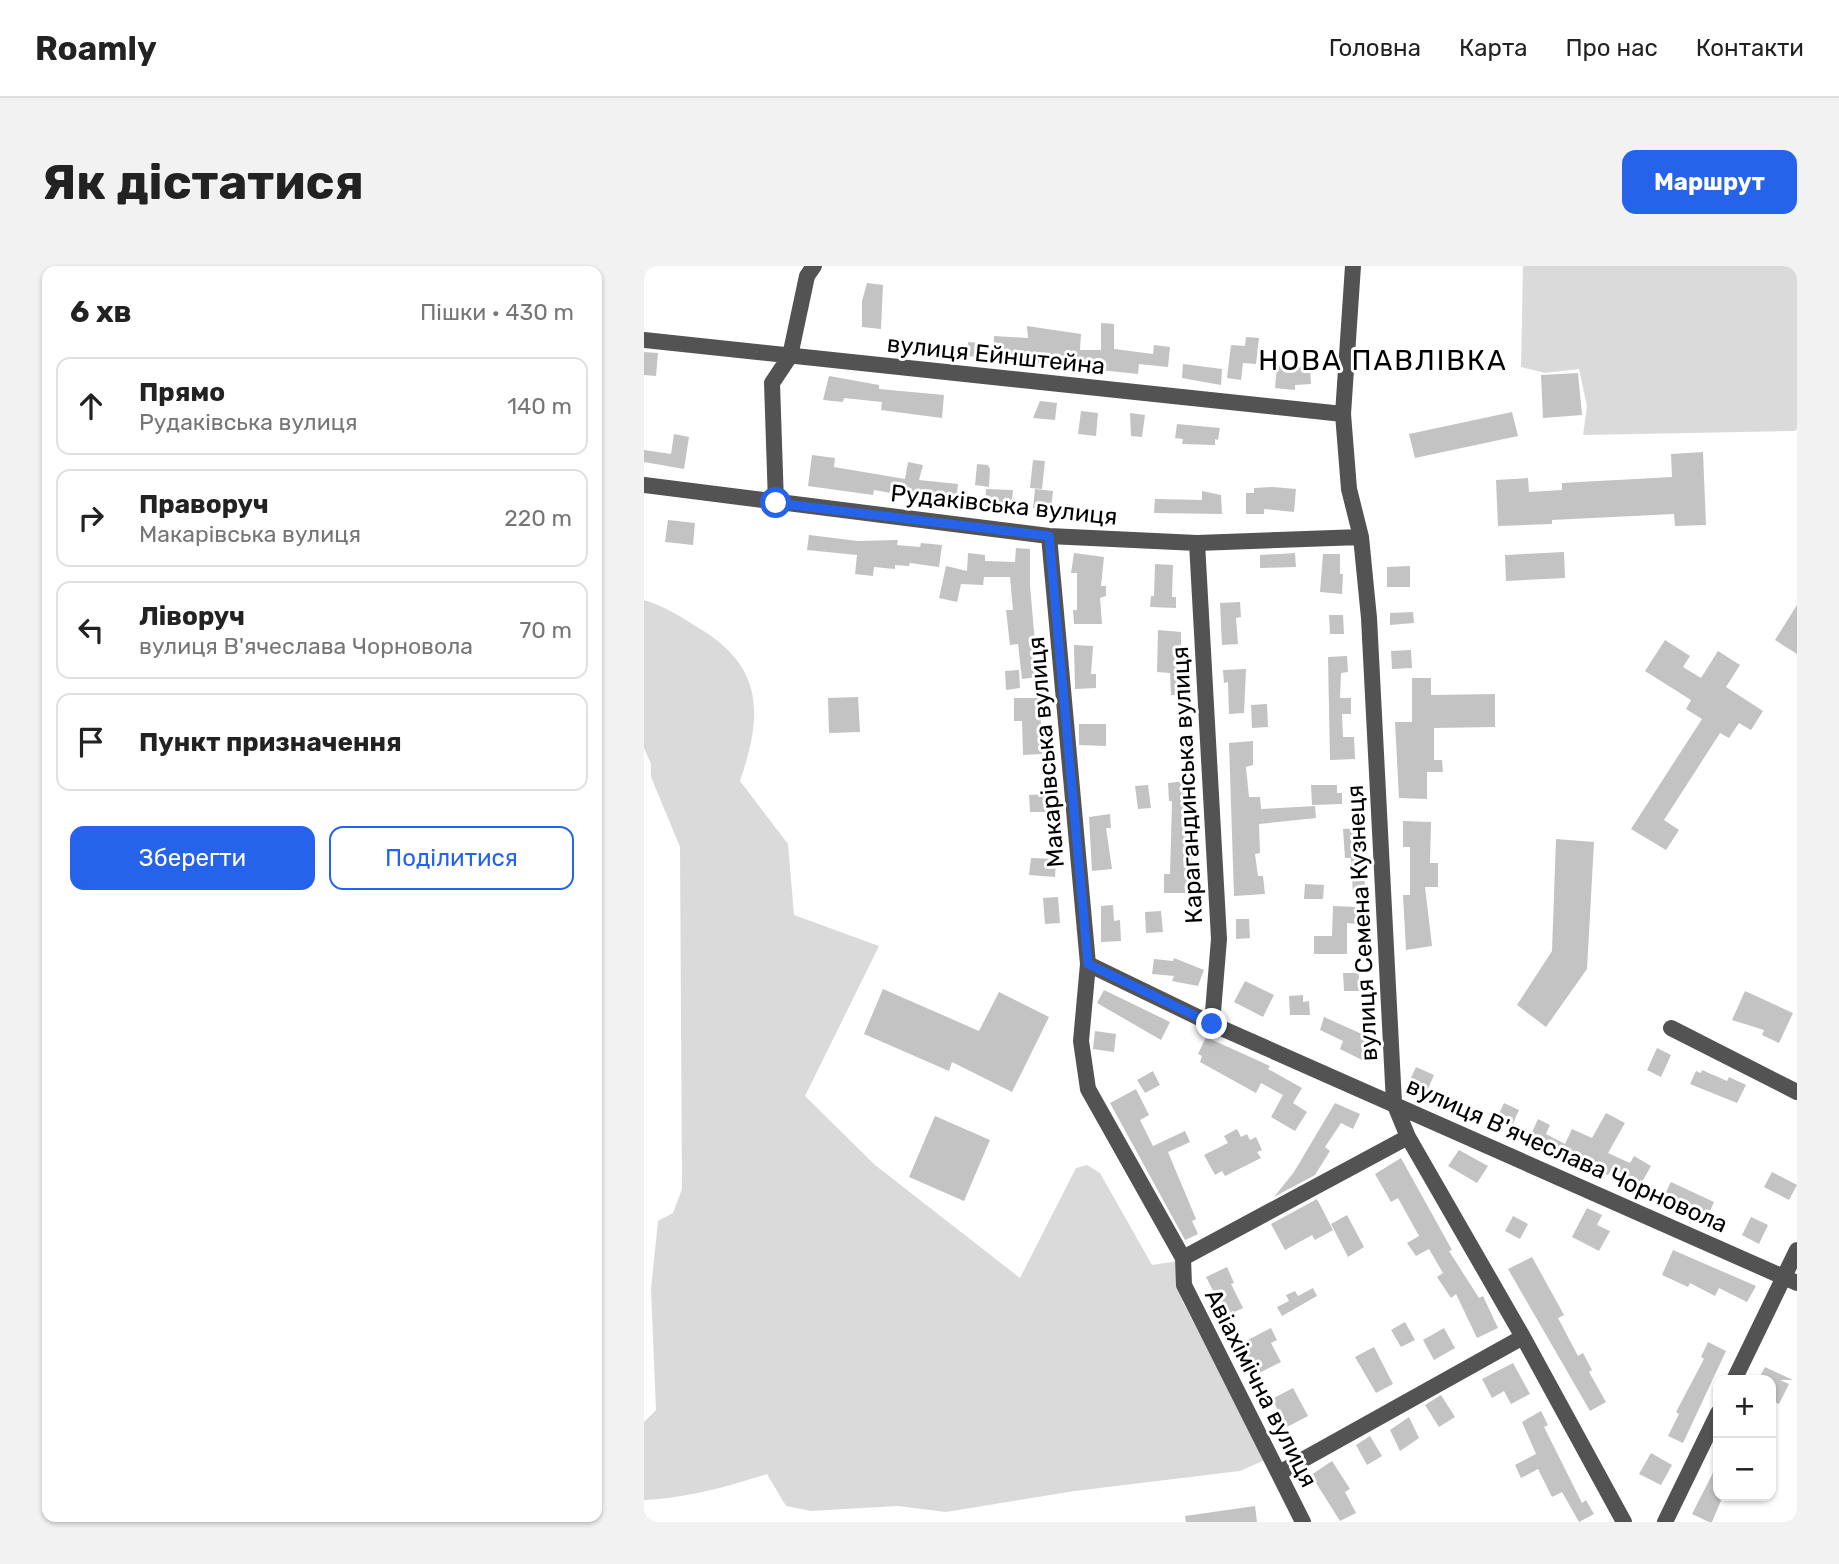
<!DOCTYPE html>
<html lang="uk">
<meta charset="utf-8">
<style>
:root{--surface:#fff;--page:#f2f2f2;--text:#222;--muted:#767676;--line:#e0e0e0;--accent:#2563eb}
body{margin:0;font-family:Rubik,sans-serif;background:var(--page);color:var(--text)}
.controls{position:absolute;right:21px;bottom:21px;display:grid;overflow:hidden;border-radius:14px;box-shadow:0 2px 5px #0004}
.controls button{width:63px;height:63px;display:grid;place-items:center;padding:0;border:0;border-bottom:2px solid var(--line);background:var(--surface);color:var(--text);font:35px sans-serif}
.stop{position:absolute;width:21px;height:21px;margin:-16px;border:5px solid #2563eb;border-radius:50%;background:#fff}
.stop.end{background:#2563eb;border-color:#fff;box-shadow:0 2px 7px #0008}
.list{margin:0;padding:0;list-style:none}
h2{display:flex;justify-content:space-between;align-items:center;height:91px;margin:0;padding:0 28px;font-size:30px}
h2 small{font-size:23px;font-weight:400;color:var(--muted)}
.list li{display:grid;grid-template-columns:46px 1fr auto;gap:21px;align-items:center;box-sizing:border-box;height:98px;margin:0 14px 14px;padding:0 14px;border:2px solid var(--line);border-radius:14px}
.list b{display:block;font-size:26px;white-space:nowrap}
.list p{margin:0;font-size:23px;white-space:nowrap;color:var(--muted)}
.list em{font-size:23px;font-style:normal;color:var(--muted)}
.actions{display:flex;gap:14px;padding:21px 28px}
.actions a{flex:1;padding:16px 0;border:2px solid var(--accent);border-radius:14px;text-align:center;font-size:24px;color:var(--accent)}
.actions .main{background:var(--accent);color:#fff}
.icon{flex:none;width:38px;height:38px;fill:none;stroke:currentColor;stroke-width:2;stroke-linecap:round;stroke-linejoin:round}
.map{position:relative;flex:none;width:1153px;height:1256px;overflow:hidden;border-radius:14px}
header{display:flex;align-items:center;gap:42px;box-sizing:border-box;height:98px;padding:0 35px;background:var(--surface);border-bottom:2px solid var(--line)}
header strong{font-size:33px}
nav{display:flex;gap:38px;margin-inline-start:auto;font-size:24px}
.intro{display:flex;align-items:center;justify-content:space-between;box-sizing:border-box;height:168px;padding:0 42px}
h1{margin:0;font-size:49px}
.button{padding:18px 32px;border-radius:14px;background:var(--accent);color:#fff;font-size:24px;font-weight:700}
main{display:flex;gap:42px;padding:0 42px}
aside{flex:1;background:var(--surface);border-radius:14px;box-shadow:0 2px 5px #0004}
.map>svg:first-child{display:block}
.green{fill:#dadada}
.building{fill:#c3c3c3}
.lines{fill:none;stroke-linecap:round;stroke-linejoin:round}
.minor{stroke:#535353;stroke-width:16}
.route{stroke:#2563eb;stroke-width:9}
.labels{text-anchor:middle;stroke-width:6;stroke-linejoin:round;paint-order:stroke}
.street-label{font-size:24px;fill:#000;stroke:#fff}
.quarter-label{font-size:28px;letter-spacing:2px;fill:#000;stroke:#fff}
</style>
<header>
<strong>Roamly</strong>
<nav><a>Головна</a><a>Карта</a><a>Про нас</a><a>Контакти</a></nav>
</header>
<div class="intro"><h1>Як дістатися</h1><a class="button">Маршрут</a></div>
<main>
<aside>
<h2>6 хв<small>Пішки · 430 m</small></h2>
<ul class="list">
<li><svg class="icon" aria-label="ahead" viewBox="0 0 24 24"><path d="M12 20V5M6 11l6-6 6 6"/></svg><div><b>Прямо</b><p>Рудаківська вулиця</p></div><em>140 m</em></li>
<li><svg class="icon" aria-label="right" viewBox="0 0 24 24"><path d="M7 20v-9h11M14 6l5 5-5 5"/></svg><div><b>Праворуч</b><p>Макарівська вулиця</p></div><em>220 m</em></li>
<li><svg class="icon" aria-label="left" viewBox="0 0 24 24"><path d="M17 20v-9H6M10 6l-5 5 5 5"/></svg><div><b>Ліворуч</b><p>вулиця В'ячеслава Чорновола</p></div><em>70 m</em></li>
<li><svg class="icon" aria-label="arrive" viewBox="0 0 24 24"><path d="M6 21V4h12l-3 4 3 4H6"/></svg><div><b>Пункт призначення</b></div></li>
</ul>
<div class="actions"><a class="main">Зберегти</a><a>Поділитися</a></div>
</aside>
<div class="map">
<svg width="1153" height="1256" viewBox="0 0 1153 1256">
<rect width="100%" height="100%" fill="#fff"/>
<path class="green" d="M879 0H1153V163L1151 165 939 169 943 140 935 103 901 107 877 101Z
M0 334C20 340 36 350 53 361 120 400 119 448 96 515L144 578 150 649 235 680 161 830 231 899 376 1012 432 902 443 899 456 907 508 999 534 995 532 1017 539 1036 621 1194 596 1205 431 1225 302 1246 254 1240 167 1245 142 1240 123 1208C82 1221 43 1232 0 1234V1156L12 1144 7 1023 14 955 29 947 38 923 36 581 7 511V498L0 482Z"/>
<path class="building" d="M223 17 239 19 237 63 218 61V35Z
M457 57 470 58V83L509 88 510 79 526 81 524 101 495 98 494 108 323 90 324 76 350 78V70L384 72 383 60 437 68 436 84H457Z
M602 71 615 72 612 98 599 97 597 114 583 112 587 79 601 80Z
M0 86 14 87 12 110 0 109Z
M539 98 578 103 577 119 538 112Z
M633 99 666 102 667 118 651 119V124L631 122Z
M934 107 938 149 899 152 897 109Z
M185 110 235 119V123L300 129 298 152 237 144 238 136 200 132 199 136 179 134Z
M396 135 413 137 411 154 389 152Z
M437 145 454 147 452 170 434 168Z
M868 146 874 170 771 192 765 168Z
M486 147 501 149 498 171 487 170Z
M533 158 576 162 574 174 571 173V179L538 178 539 173 531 172Z
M30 168 45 171 40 203 0 196V184L27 188Z
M1059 186 1062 259 1031 260 1030 248 908 254V258L854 260 852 214 884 212 885 226 918 224V217L1028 211 1027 188Z
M168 189 191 192 190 201 261 213 264 196 279 199 275 214 314 218 312 239 230 224 229 229 164 220Z
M389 194 401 195 398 223 386 222Z
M333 198 344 199 346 203 345 221 331 219Z
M629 221 652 223 650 246 620 243V248H602V227H610V222Z
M342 223 369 224 368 235H364L363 241 341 240Z
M391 223 409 225 407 244 389 242Z
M558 225 577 229 578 248 510 247 511 233 558 234Z
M24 254 51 257 49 279 21 276Z
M165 269 214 275 254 274 253 279 276 281 277 277 298 279 295 301 266 297 265 300 251 299V303L230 301 229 310 211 308 213 289 163 284Z
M372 282 386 283V320L394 411 378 413 374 378 366 379 362 344H369L366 311H340L339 319 317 318 313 336 295 332 302 300 323 305 324 287 341 289V295L371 296Z
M920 286 921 312 862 315 861 289Z
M430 287 460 291 457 320H462V330L456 332 458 358H430L429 344H433V307H427Z
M651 287 652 301 616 302V289Z
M679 288H696V308H699L698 328 676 326Z
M511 298 529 299 528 331H532V342L506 341 507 330H510Z
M766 300V321H743V301Z
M596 336 597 351 592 352 594 378 578 379 576 337Z
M1153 339V388L1131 374Z
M769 346 770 357 746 359V347Z
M685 349H699L700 368H686Z
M514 364 537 366V416H540V429H527L526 407 513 406Z
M1021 374 1046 390 1039 401 1057 412 1074 385 1096 399 1082 421 1119 445 1107 464 1095 457 1085 472 1076 467 1020 554 1035 564 1022 584 987 563 1058 453 1042 443 1047 434 1001 405Z
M430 379 449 380 447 408H452V422L431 423Z
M767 384 768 402 748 403 747 385Z
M703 390 704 406 697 407 696 432H707V448H698L699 471H710L711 493 686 494 684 391Z
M602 403 600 447 585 448 584 416 580 417 579 404Z
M375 404 376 422 362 424 361 405Z
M768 412H787V429L851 428V461L790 462V494H798L799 506H783V533L755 532 751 456H768Z
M214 431 216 466 185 467 184 432Z
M370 432H396L398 488 379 489 378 455H370Z
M623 438 624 461 608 462 607 439Z
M435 458H462V480L435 479Z
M609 475V499L602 501 605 531H616L617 543 671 540 672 552 615 558 616 587 611 588 614 610H619L621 628 590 630 585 477Z
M541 515 542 539H548L547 585 551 627H520V608H526L528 535H525L524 517Z
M504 519 507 542 494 543 491 520Z
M667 519H693V527H698V538L668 539Z
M401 528 402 546H386L385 529Z
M466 548 467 562H462L468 603 448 605 445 551Z
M759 555 787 556 786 597H794V621H781L788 680 762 684 759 629H766V581H759Z
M714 562 722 627 709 628 707 592H701L699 563Z
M912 573 950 576 943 703 902 761 873 739 908 685Z
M387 592 412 593 411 611 385 609Z
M661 618 680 619 679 633H660Z
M414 631 416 657 401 658 399 632Z
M469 639 470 655 476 654 477 675 457 676V640Z
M689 640 712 641V658L703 657V688H670V670H688Z
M517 645 519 666 502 667 501 646Z
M592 653H605L606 672 592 673Z
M530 692 560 704 554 720 528 715 530 710 508 708 510 693 529 695Z
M699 707H715V725H700Z
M601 715 630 729 619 751 590 736Z
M239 723 335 765 355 726 405 751 368 826 308 796 305 805 220 768Z
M460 724 526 756 517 774 453 737Z
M1101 725 1149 747 1135 777 1118 769 1120 764 1088 754Z
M659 729V736L665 735 666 749H646L645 730Z
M680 751 729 773 720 795 696 783 699 775 676 764Z
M451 765 472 768 470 786 449 783Z
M562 771 626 800 624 803 658 822 649 837 663 846 651 865 627 851 639 829 617 817 612 827 556 796 558 790 554 788Z
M1013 782 1027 789 1017 811 1003 804Z
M772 801 790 809 784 823 766 814Z
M1058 804 1083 815 1085 811 1102 819 1093 837 1046 818 1052 805 1057 807Z
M509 805 516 819 501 827 493 814Z
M492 823 505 849 496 854 509 880 541 865 546 876 524 886 552 953 548 955 554 968 541 974 466 837Z
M691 837 716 848 709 863 697 857 681 881 686 885 671 909 630 931 650 906Z
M860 837 875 844 867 862 852 854Z
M962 847 981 857 964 887 986 897 990 890 1007 900 997 918 968 902 964 909 885 873 894 853 906 859 902 868 921 878 928 863 948 872Z
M291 850 346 874 320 935 265 911Z
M593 863 597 871 603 868 606 874 612 871 618 884 613 886 617 892 581 910 578 905 571 909 560 889 584 877 580 870Z
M815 884 844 900 833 917 804 900Z
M757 892 808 984 805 985 835 1032 839 1030 854 1062 833 1072 812 1028 807 1032 793 1011 799 1007 785 983 772 990 763 977 775 970 754 932 747 936 731 908Z
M1128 906 1153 919 1145 934 1120 921Z
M1027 916 1070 936 1062 954 1019 932Z
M673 933 689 964 671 974 668 969 641 984 627 958Z
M943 942 958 949 953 959 966 965 955 985 928 971Z
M703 949 720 981 704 991 687 958Z
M869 950 884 958 876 973 861 965Z
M1107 951 1124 959 1115 978 1098 969Z
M1029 984 1112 1020 1103 1036 1075 1022 1071 1030 1046 1017 1044 1021 1018 1009Z
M888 991 920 1049 914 1052 934 1090 939 1087 948 1104 945 1106 962 1136 946 1145 864 1003Z
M583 1001 590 1017 587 1018 599 1042 582 1050 562 1011Z
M669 1022 673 1030 638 1050 633 1041 645 1035 642 1029 651 1025 654 1030Z
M761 1056 771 1074 757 1081 747 1064Z
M627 1062 633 1074 627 1077 637 1096 613 1108 598 1077Z
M800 1062 811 1082 790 1094 779 1074Z
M1064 1076 1082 1085 1039 1177 1024 1170 1035 1148 1032 1146 1060 1093 1057 1091Z
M730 1081 749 1118 732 1127 711 1091Z
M869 1097 886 1128 867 1138 860 1125 848 1132 838 1113Z
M1121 1101 1149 1114H1136L1145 1118 1135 1138 1127 1134V1114H1114Z
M649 1122 664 1150 643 1161 628 1133Z
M797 1129 811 1151 795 1161 781 1139Z
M897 1145 904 1159 900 1161 938 1237 942 1234 950 1248 935 1256 918 1226 908 1231 894 1203 877 1212 871 1199 892 1188 878 1156Z
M765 1151 775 1172 756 1185 746 1164Z
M726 1170 738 1190 723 1199 712 1179Z
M1007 1187 1028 1199 1017 1219 995 1208Z
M688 1195 706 1223 701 1226 712 1247 696 1255 667 1209Z
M1074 1197V1230H1079L1068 1256H1065L1048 1248Z
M611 1240 613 1256H542L541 1250Z"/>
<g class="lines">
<path class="minor" d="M709 0 699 148 705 223 717 271 725 352 750 837 764 871 879 1071 980 1256
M0 74 699 148
M0 219 405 270 553 277 717 271
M132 237 128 117 146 90 163 10 170 0
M405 270 444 698 437 775 444 823 539 992 540 1019 659 1256
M553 277 575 673 568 758
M444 698 568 758 1153 1017
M1027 762 1153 826
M539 992 764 871
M1090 1114 1153 984
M635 1207 879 1071
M1021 1256 1074 1147"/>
</g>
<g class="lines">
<path class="route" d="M132 237 405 270 444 698 568 758"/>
</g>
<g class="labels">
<g class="street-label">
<text transform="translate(352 89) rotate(6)" y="8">вулиця Ейнштейна</text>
<text transform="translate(360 239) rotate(6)" y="8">Рудаківська вулиця</text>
<text transform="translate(402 486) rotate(-95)" y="8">Макарівська вулиця</text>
<text transform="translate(543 519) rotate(-93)" y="8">Карагандинська вулиця</text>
<text transform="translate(718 657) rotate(-93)" y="8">вулиця Семена Кузнеця</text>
<text transform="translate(923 889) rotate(24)" y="8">вулиця В'ячеслава Чорновола</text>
<text transform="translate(617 1122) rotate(63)" y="8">Авіахімічна вулиця</text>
</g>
<g class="quarter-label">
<text x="739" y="104">НОВА ПАВЛІВКА</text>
</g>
</g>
</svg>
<div class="controls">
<button>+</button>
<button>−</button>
</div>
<div class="stop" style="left:132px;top:237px"></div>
<div class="stop end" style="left:568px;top:758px"></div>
</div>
</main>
